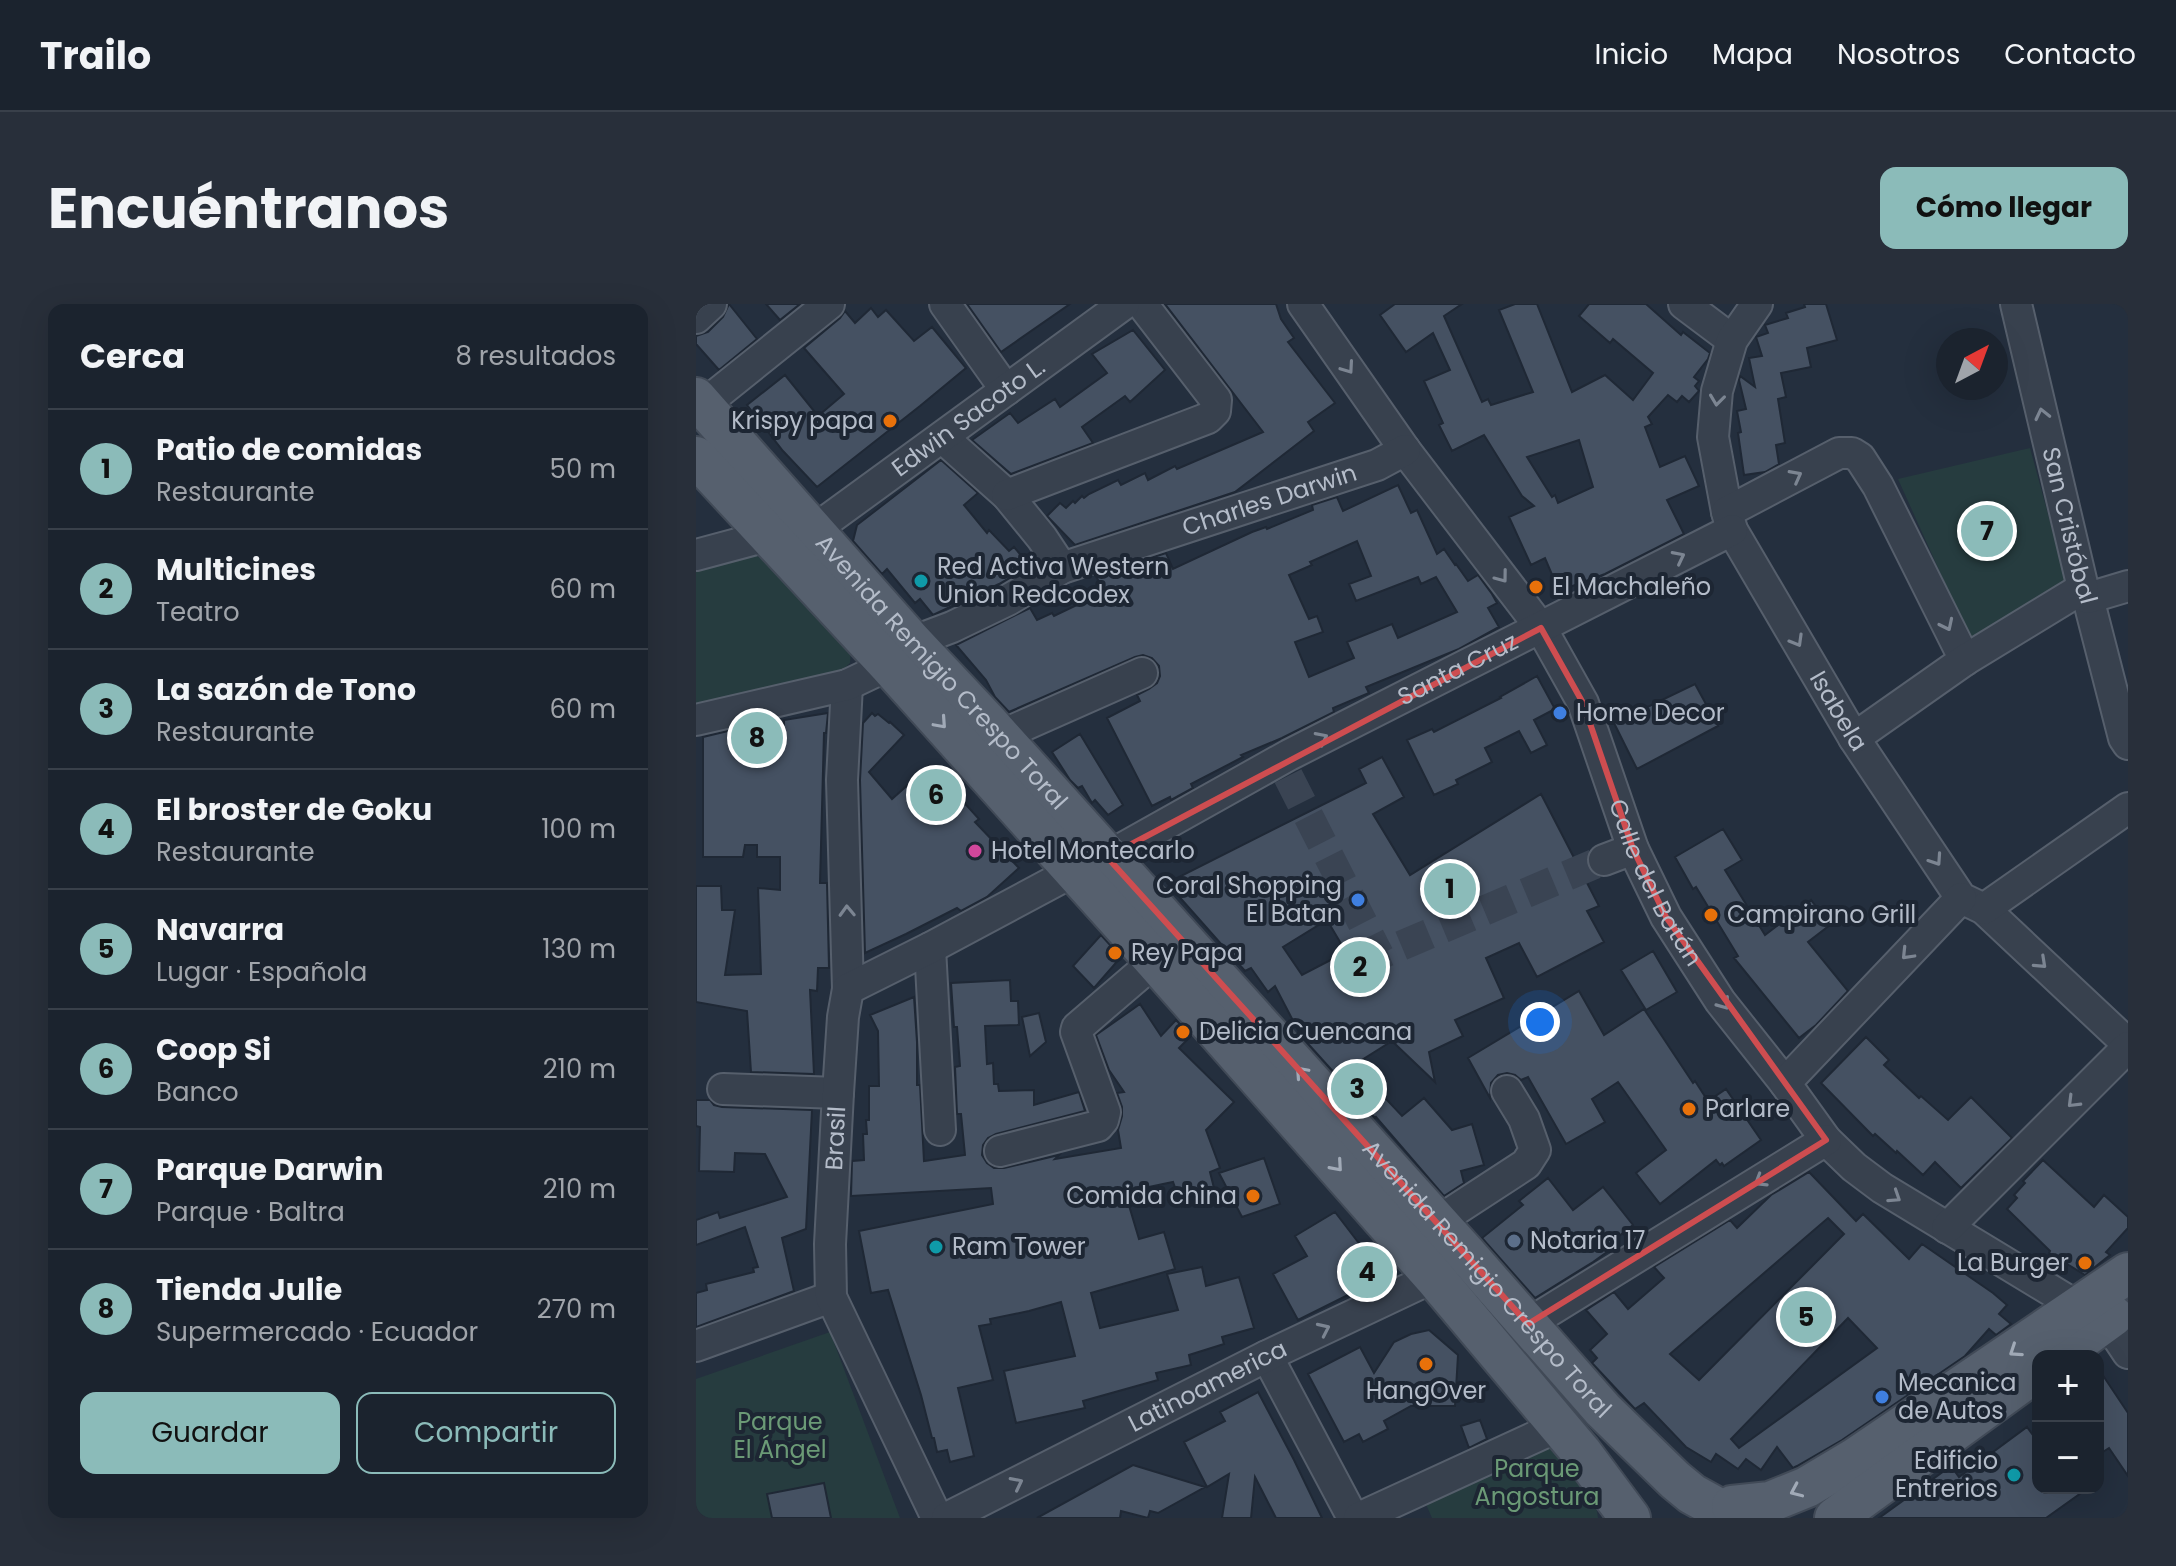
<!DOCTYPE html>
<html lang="es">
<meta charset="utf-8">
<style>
:root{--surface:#1b232e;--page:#282f3a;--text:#f1f3f6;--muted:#a0a4aa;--line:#39404a;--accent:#8bbbb9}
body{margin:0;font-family:Poppins,sans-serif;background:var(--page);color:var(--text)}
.controls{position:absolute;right:24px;bottom:24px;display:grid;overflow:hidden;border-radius:16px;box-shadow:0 8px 32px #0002}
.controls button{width:72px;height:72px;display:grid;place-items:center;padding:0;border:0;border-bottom:2px solid var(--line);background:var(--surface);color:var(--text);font:40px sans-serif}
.compass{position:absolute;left:1240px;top:24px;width:72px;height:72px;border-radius:50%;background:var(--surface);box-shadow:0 8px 32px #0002;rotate:41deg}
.you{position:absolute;left:844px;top:718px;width:28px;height:28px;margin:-20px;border:6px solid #fff;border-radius:50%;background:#1a73e8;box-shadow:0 0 0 12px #1a73e833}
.badge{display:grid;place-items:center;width:52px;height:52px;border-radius:50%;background:var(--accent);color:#111;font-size:26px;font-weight:700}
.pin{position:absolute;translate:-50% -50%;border:4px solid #fff;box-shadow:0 2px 8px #0006}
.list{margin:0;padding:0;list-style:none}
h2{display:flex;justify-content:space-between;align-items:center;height:104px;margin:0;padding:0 32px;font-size:34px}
h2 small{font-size:26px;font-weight:400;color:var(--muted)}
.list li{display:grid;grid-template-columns:52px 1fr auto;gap:24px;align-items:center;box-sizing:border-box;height:120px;padding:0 32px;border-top:2px solid var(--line)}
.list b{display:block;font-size:30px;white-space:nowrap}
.list p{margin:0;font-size:26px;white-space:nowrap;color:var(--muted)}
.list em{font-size:26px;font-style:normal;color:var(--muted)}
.actions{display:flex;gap:16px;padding:24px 32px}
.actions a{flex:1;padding:18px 0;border:2px solid var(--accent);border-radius:16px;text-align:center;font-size:28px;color:var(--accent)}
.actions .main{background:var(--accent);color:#111}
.map{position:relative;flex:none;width:1432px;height:1214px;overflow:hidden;border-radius:16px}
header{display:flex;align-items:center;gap:48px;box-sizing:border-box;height:112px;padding:0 40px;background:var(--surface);border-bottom:2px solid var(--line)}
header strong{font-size:38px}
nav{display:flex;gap:44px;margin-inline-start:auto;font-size:28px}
.intro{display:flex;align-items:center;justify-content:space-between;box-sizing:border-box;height:192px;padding:0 48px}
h1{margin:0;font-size:56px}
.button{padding:20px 36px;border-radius:16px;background:var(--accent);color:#111;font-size:28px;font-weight:700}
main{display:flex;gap:48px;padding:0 48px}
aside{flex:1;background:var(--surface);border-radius:16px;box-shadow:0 8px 32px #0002}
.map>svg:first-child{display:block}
.green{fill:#263c3f}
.building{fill:#455162;stroke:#1f2835;stroke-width:2;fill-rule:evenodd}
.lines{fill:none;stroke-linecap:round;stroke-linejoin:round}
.minor-tunnel{stroke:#3a4453;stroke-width:30;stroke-dasharray:30 15;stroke-linecap:butt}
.minor-casing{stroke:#565f6c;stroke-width:34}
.major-casing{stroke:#414a57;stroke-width:44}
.minor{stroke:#38414e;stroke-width:30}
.major{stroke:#56606e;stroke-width:40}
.oneway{stroke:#7c8592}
.oneway2{stroke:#a1aab7}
.marked{fill:none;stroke:#ce4d50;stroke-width:6;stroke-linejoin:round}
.food-dot{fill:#e8710a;stroke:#1d2633;stroke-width:3}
.culture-dot{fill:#0f9aa8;stroke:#1d2633;stroke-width:3}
.shop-dot{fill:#3f7fe0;stroke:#1d2633;stroke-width:3}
.hotel-dot{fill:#d1479c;stroke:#1d2633;stroke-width:3}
.service-dot{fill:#5c6f8a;stroke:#1d2633;stroke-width:3}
.labels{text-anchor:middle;stroke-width:8;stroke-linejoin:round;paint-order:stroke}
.street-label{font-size:24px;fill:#b4bcc9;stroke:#1d2633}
.poi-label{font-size:24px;fill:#b4bcc9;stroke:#1d2633;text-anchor:start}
.park-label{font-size:24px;fill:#6b9a76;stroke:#1d2633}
</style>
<header>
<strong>Trailo</strong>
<nav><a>Inicio</a><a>Mapa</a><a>Nosotros</a><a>Contacto</a></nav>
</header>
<div class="intro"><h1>Encuéntranos</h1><a class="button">Cómo llegar</a></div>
<main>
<aside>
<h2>Cerca<small>8 resultados</small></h2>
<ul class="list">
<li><span class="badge">1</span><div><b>Patio de comidas</b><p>Restaurante</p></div><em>50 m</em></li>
<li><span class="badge">2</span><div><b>Multicines</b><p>Teatro</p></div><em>60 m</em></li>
<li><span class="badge">3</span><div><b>La sazón de Tono</b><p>Restaurante</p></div><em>60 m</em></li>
<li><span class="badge">4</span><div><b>El broster de Goku</b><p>Restaurante</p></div><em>100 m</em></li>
<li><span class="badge">5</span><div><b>Navarra</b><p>Lugar · Española</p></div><em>130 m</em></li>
<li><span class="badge">6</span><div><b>Coop Si</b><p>Banco</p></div><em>210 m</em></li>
<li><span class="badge">7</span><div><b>Parque Darwin</b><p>Parque · Baltra</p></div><em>210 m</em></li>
<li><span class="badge">8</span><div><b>Tienda Julie</b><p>Supermercado · Ecuador</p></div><em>270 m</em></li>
</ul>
<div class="actions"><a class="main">Guardar</a><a>Compartir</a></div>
</aside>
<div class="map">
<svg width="1432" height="1214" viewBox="0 0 1432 1214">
<rect width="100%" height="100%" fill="#242f3e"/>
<path class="green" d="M1334 144 1371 280 1275 337 1202 175Z
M58 250 78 263 155 344 154 359 142 370 0 402V265Z
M134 1028 204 1214H0V1075Z
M850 1135C869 1156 900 1185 902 1214H736L729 1198Z"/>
<path class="building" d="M33 0 61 35 23 66 0 40V32L12 28 27 13Z
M70 0H104L84 16Z
M271 0H374L305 48Z
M469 0H580L585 15 598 34 592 38 639 99 612 118 618 127 539 188 379 241 351 212 364 199 370 204 377 197 379 199 386 192 388 194 393 190 422 176 425 181 449 169 452 176 479 162 481 165 567 128Z
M699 0H766L748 12 786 98 792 95 795 101 837 88 803 6 819 0H841L876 88 909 71 937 96 957 69 917 35 914 39 883 12 893 0H950L985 31 987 28 1014 49 1012 55 998 73 1003 77 999 82 1003 87 993 98 986 92 981 98 972 91 952 113 956 120 949 123 964 163 989 152 1003 182 971 196 988 230 909 270 863 287 849 254 835 261 813 213 838 202 826 192 788 131 756 147 743 121 747 119 728 77 754 66 737 29 710 48 684 11ZM883 136 897 183 862 199 859 191 856 193 831 153Z
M1108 0H1130L1141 36 1111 44 1115 63 1085 69 1090 93 1082 95 1089 139 1080 141 1083 160 1069 168 1048 171 1042 129 1045 128 1041 107 1050 105 1043 76 1044 72 1059 83 1053 54 1066 52 1060 33 1072 29 1069 21 1092 14 1090 9 1109 3Z
M175 4 182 13 190 6 218 37 236 23 270 64 224 102 121 183 87 147 51 101 89 71 122 112 148 90 108 44 144 14 149 7 159 19Z
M437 26 469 66 434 98 429 92 386 123 397 139 315 170 276 136 314 109 322 119 359 95 364 103 411 69 396 50Z
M245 156 282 189 268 201 291 229 293 226 313 247 318 243 334 262 303 280 237 311 224 295 219 299 191 265 186 270 157 237 161 221Z
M702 181 715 209 721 206 741 250 748 245 759 261 760 260 772 277 782 271 796 290 801 299 792 304 803 323 763 345 670 383 673 389 637 404 638 408 586 434 545 451 547 453 495 480 497 484 475 496 474 493 456 502 411 414 444 397 441 391 453 385 461 379 464 372 463 362 456 354 447 351 439 353 313 408 299 393 290 376 260 341 334 304 341 316 356 309 358 312 408 288 400 272 470 249 477 265 556 228 570 223 571 225 617 206 616 201 641 193 647 207ZM661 237 675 272 653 280 660 297 722 273 725 280 740 273 761 308 702 334 696 320 651 338 658 354 613 373 599 338 627 328 621 312 613 315 593 271 616 261 614 258Z
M841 372 859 405 838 416 851 441 835 449 823 427 789 444 796 458 760 476 762 480 738 491 711 436 736 425 738 428 805 394 804 393Z
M999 380 1022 422 941 465 918 419Z
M132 409 130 429H128L124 579H131L133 664H122L121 687 114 686 118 770 55 768 51 707 0 698V582H25L26 606H39L29 671 65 670 62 584 84 586V553H61V541H49L47 553H7V433L57 421H88V416Z
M176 409 179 412 182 410 193 419 194 418 208 431 173 468 196 495 234 461 283 515 279 518 323 564 291 593 265 607 261 604 210 630 169 649 164 476 167 419Z
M384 430 427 501 412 511 399 496 396 499 386 482 382 484 374 476 356 448Z
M686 453 708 493 677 510 714 571 845 490 903 602 891 607 908 638 841 673 823 639 790 654 808 694 759 716 767 732 733 748 739 778 696 737 658 761 706 812 728 794 756 826 776 820 788 861 765 867 768 879 748 892 680 813 679 814 605 732 579 682 572 688 555 664 549 667 471 579 670 479 663 465ZM631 616 650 648 606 671 587 643Z
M1027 525 1046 556 1029 566 1069 631 1115 596 1134 621 1112 638 1152 687 1120 721 1103 734 1038 654 1042 652 1000 583 997 585 979 553Z
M405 631 425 653 398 684 377 662Z
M957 647 981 688 950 706 925 666Z
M314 676 315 697H322L323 721 289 722 291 760 297 759 298 780H302L303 787 338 786V801L383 788 389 807 300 830 292 834 287 841 286 851 291 859 298 864H308L363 851 359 855 425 844 422 826 426 812V803L421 789 428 788 413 766 400 731 444 700 465 732 480 716 495 732 483 744 538 798 510 826 524 864 514 868 520 892 486 903 477 878 429 888 443 935 468 928 479 965 395 989 404 1024 482 1006 471 970 506 963 510 982 543 973 558 1024 526 1033 528 1040 493 1051 495 1061 460 1069 462 1076 387 1097 389 1104 320 1119 308 1067 379 1052 365 998 333 1007 294 1015 295 1020 283 1022 297 1076 262 1084 278 1152 254 1158 251 1146 241 1148 238 1134H236L225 1091 192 986 175 989 163 927 297 900 295 884 155 892 156 857 168 856 167 830H171L170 816H173V782H183L182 727 174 711 218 693 221 738V781H224L228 857 269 851 265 810H261L259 763 264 762 261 723H258L255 679Z
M883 687 908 731 948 705 997 779 999 777 1012 797 1030 785 1065 836 1028 862 1026 859 1024 861 1020 856 964 900 940 869 970 846 922 778 896 795 909 818 870 840 832 773 825 776 819 771 811 769 802 771 795 779 794 794 772 754Z
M343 709 350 738 334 752 326 713Z
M1170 733 1193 756 1188 761 1223 794 1225 792 1252 816 1275 793 1316 834 1265 884 1239 858 1227 871 1201 847 1200 849 1179 830 1177 832 1125 779Z
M0 796H14L18 801 26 803 116 806 110 925 86 934 98 987 0 1023V989L11 986 10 980 58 968 57 964 62 963 49 923 0 941V916L22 908 24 914 91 893 69 850 39 849 38 868 3 867 4 823 0 822Z
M568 854 584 900 546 913 523 869Z
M1347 856 1398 903 1408 891 1432 913V924L1410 948 1414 951 1389 971 1353 949 1354 947 1311 905 1321 894 1318 891 1329 879 1327 877Z
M1113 868 1160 917 1167 910 1213 955 1226 940 1297 989 1311 1001 1303 1010 1315 1020 1300 1031 1293 1025 1269 1052 1146 1136 1101 1162 1097 1164 1081 1143 1065 1166 1050 1155 1042 1165 1020 1150 1015 1158 990 1143 948 1099 939 1105 896 1059 901 1054 894 1046 911 1030 890 1006 918 988 932 1005 968 974 958 963 1034 916 1041 924 1075 891ZM1132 914 1148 930 1003 1076 974 1050ZM1152 1014 1181 1044 1043 1144 1035 1135Z
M852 874 877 906 907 883 937 921 908 944 911 948 897 958 839 994 786 934 827 901 823 897Z
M639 908 678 959 676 979 602 1016 577 970 611 952 599 932Z
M733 1026 762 1051 759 1102H715L688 1117 692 1125 667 1138 663 1130 648 1138 612 1070 664 1043 678 1069 698 1038 715 1030Z
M1402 1064 1432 1109V1172L1413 1144 1402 1151Z
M562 1088 598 1156 626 1214H580L559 1173 555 1214H526L533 1170 511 1183 488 1138 529 1117 524 1108Z
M784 1116 791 1135 773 1144 765 1122Z
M1331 1123 1342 1138V1184H1392L1350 1214H1183L1255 1162 1263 1173Z
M437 1161 509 1183 462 1209 454 1207 452 1214 425 1207 424 1214H341Z
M128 1179 135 1214H76L71 1190Z"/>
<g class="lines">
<path class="minor-tunnel" d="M592 472 683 651 908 556"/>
<defs>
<g id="minor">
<path d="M249 0 310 86"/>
<path id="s1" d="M607 0 709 146 845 324 887 399 937 545 953 578 970 613 1024 697 1089 779 1130 836 1158 863 1186 884 1384 1004 1422 1034 1432 1049"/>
<path d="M988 0 1036 36"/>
<path id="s2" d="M1061 0 1036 36 1021 87 1017 133 1031 208 1036 226 1158 434 1265 594 1288 605 1432 740"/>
<path id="s3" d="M1320 0 1387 284 1392 294 1428 434 1432 440"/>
<path d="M0 14 15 0"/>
<path d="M6 102 133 0"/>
<path d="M247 134 311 191 346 234 366 264"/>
<path d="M311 191 512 114 519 107 520 96 446 0"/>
<path d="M1031 208 1143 149H1156L1164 154 1182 182 1269 356"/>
<path id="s4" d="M0 251 71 232 118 226 428 0"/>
<path d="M1392 294 1432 282"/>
<path id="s5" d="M216 338 256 323 312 296 366 264 681 161 709 146"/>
<path d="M151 381 146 476 152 685"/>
<path d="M0 416 151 381 193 361"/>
<path d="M304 432 446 369"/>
<path d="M1158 434 1269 356 1387 284"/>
<path id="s6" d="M411 553 593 451 1036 226"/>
<path d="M908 556 937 545"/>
<path d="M1288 605 1432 504"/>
<path d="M234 644 244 826"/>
<path d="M1089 779 1265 594"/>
<path d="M27 785 142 789"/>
<path d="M304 847 402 822 407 816 409 808 380 728 381 724 459 657"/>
<path d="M741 918 830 860 839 846 828 815 811 787"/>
<path d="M1251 924 1432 743"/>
<path d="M832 1020 1130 836"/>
<path d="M0 1042 135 993"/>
<path d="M571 1052 657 1214"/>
<path id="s7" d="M241 1214 135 993 134 940 142 789 147 713 152 685 234 644 378 567"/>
<path id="s8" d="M251 1214 571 1052 738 973 753 962"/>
<path d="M663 1214 863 1122"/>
</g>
<g id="major">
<path id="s9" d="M0 94 216 338 292 419 770 950 907 1106 979 1176 996 1190 1016 1201"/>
<path d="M0 153 193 361 459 657 738 973 885 1148 934 1214"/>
<path d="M1362 1052 1417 1012"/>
<path d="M1036 1202 1074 1198 1111 1183 1158 1155 1432 969"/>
<path d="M1139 1214 1342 1066"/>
</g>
</defs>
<use href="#minor" class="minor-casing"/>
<use href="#major" class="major-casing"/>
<use href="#minor" class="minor"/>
<use href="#major" class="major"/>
</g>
<defs><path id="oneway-chevron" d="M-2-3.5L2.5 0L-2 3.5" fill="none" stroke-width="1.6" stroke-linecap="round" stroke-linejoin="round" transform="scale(2)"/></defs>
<g class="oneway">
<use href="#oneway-chevron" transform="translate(652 64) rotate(55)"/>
<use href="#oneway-chevron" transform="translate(1021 96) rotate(97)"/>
<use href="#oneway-chevron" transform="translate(1346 110) rotate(-103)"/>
<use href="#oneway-chevron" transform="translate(1100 172) rotate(-28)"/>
<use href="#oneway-chevron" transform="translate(983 253) rotate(-27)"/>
<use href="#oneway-chevron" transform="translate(806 273) rotate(53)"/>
<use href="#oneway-chevron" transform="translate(1251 321) rotate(64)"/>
<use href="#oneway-chevron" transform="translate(1101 337) rotate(60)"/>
<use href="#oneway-chevron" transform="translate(626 434) rotate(-27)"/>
<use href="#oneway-chevron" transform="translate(1240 556) rotate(56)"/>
<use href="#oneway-chevron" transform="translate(151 607) rotate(-92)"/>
<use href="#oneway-chevron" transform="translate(1211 650) rotate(134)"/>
<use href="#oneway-chevron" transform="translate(1345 659) rotate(43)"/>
<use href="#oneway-chevron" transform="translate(1028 700) rotate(54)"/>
<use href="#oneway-chevron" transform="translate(1377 798) rotate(135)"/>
<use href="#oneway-chevron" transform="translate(1064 877) rotate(148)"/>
<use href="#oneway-chevron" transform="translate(1199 893) rotate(33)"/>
<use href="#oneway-chevron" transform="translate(628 1025) rotate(-25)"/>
<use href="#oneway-chevron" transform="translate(321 1179) rotate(-27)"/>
</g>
<g class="oneway2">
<use href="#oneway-chevron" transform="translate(245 419) rotate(48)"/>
<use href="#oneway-chevron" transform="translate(605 768) rotate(-132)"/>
<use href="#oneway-chevron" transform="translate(641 862) rotate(49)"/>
<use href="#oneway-chevron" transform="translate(1319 1047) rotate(146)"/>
<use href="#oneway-chevron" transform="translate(1100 1187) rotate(156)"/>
</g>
<path class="marked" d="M845 324 887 399 937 545 970 613 1130 836 832 1020 411 553Z"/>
<g class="food-dot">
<circle cx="194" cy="117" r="8"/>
<circle cx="840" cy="283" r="8"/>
<circle cx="1015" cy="611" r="8"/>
<circle cx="419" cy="649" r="8"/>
<circle cx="487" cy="728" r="8"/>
<circle cx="993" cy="805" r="8"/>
<circle cx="557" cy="892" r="8"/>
<circle cx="1389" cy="959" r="8"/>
<circle cx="730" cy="1060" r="8"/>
</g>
<g class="culture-dot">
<circle cx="225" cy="277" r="8"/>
<circle cx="240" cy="943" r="8"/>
<circle cx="1318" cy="1171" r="8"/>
</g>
<g class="shop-dot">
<circle cx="864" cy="409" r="8"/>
<circle cx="662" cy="596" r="8"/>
<circle cx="1186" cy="1093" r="8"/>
</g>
<circle class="hotel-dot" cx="279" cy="547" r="8"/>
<circle class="service-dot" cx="818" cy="937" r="8"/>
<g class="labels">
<g class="street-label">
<text dy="8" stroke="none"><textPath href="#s4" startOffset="312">Edwin Sacoto L.</textPath></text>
<text dy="8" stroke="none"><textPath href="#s5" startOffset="386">Charles Darwin</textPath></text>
<text dy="8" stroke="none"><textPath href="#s3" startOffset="228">San Cristóbal</textPath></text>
<text dy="8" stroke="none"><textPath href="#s6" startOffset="398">Santa Cruz</textPath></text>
<text dy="8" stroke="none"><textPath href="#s9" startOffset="368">Avenida Remigio Crespo Toral</textPath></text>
<text dy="8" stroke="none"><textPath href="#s2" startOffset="448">Isabela</textPath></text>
<text dy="8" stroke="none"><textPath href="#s1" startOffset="682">Calle del Batán</textPath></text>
<text dy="8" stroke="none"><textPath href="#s7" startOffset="404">Brasil</textPath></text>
<text dy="8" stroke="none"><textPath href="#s9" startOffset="1184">Avenida Remigio Crespo Toral</textPath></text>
<text dy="8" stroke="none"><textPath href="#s8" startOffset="292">Latinoamerica</textPath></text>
</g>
<g class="poi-label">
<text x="178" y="125" text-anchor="end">Krispy papa</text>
<text x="241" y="271">Red Activa Western<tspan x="241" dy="28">Union Redcodex</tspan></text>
<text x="856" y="291">El Machaleño</text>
<text x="880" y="417">Home Decor</text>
<text x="295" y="555">Hotel Montecarlo</text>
<text x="646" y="590" text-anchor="end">Coral Shopping<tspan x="646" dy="28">El Batan</tspan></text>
<text x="1031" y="619">Campirano Grill</text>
<text x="435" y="657">Rey Papa</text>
<text x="503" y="736">Delicia Cuencana</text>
<text x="1009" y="813">Parlare</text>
<text x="541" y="900" text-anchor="end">Comida china</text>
<text x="834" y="945">Notaria 17</text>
<text x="256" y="951">Ram Tower</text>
<text x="1373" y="967" text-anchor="end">La Burger</text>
<text x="1202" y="1087">Mecanica<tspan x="1202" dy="28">de Autos</tspan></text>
<text x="730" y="1095" text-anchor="middle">HangOver</text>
<text x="1302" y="1165" text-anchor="end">Edificio<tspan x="1302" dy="28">Entrerios</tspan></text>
</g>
<g class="park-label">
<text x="84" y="1126">Parque<tspan x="84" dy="28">El Ángel</tspan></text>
<text x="841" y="1173">Parque<tspan x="841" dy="28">Angostura</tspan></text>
</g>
</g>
</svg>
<div class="controls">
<button>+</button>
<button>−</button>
</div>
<svg class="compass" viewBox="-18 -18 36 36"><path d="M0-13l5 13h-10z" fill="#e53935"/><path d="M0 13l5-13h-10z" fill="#a0a4aa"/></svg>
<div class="you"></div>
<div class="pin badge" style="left:754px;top:585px">1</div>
<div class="pin badge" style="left:664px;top:663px">2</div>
<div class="pin badge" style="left:661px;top:785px">3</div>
<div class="pin badge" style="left:671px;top:968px">4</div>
<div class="pin badge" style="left:1110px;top:1013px">5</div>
<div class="pin badge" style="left:240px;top:491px">6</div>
<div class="pin badge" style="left:1291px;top:227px">7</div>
<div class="pin badge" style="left:61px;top:434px">8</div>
</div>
</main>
